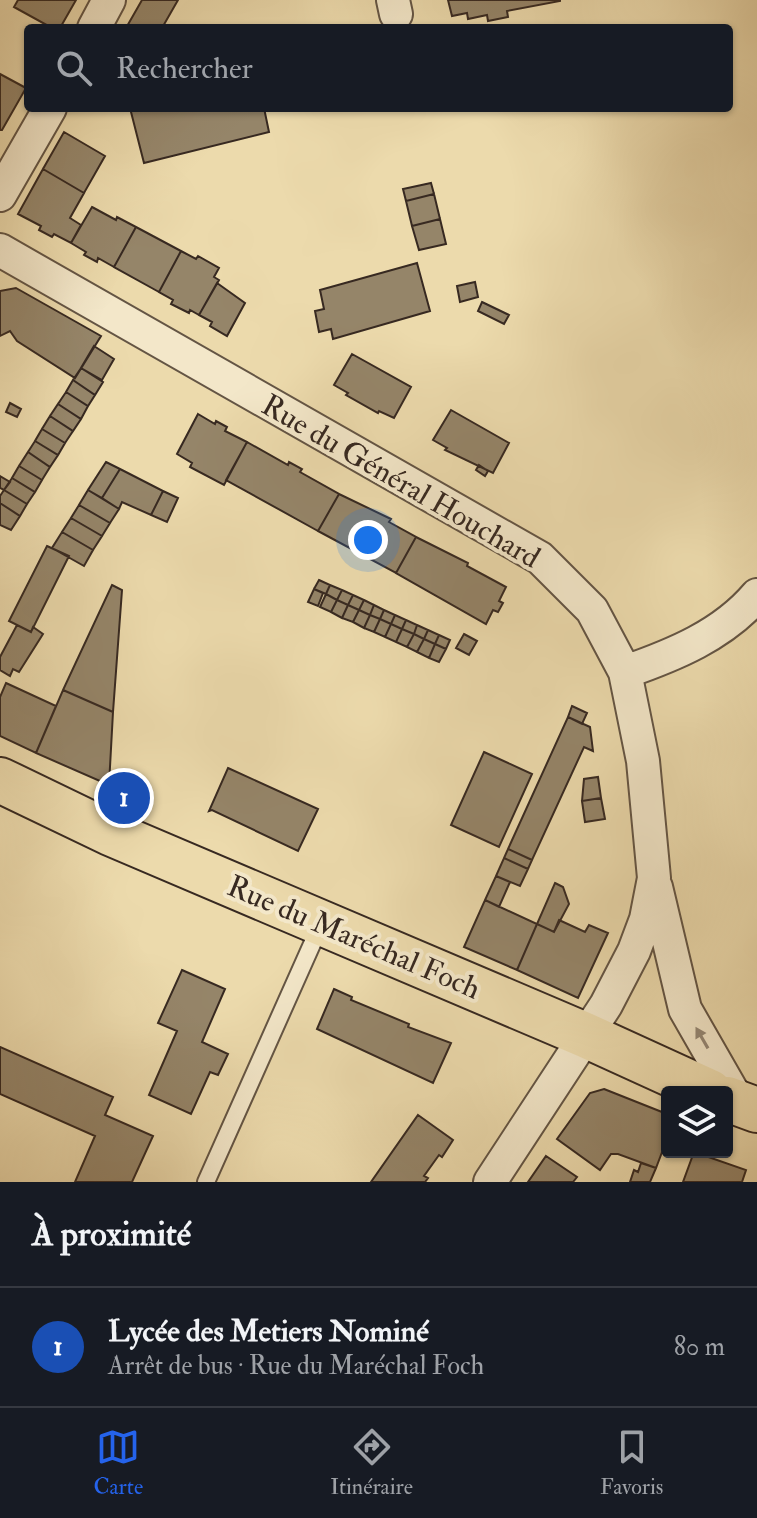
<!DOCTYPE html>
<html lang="fr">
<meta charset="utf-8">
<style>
:root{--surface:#171b24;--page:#242831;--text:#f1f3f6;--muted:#9ea1a6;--line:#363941;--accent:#2563eb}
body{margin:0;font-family:"IM FELL Double Pica",serif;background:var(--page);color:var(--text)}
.controls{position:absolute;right:24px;bottom:24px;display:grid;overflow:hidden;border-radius:8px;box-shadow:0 2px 6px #0004}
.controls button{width:72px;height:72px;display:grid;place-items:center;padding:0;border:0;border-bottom:2px solid var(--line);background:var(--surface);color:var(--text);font:40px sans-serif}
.you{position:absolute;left:368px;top:540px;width:28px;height:28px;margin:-20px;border:6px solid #fff;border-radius:50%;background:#1a73e8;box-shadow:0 0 0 12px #1a73e833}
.badge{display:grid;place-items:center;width:52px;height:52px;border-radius:50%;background:var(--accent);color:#fff;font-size:26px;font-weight:700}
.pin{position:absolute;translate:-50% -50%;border:4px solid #fff;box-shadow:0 2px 8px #0006}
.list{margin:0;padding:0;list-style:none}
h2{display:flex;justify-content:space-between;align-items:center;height:104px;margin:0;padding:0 32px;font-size:34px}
h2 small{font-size:26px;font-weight:400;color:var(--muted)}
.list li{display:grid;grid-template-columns:52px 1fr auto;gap:24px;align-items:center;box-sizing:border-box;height:120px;padding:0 32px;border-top:2px solid var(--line)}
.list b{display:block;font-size:30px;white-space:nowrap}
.list p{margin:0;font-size:26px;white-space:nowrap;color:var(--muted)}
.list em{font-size:26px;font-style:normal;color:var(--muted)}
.icon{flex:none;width:44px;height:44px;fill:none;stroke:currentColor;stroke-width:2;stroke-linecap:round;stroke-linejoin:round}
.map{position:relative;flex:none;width:757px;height:1182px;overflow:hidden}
.search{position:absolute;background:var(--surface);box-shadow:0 2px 6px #0004;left:24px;right:24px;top:24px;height:88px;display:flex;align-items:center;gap:20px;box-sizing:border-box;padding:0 28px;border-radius:8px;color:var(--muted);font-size:30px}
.sheet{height:224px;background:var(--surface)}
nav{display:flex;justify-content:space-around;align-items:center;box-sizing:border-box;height:112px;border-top:2px solid var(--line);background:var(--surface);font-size:22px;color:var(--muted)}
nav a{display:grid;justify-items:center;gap:4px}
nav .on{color:var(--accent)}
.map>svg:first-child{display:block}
.building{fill:#958569;stroke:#372921;stroke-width:2}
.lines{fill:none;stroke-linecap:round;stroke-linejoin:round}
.service-casing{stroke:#645544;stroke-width:20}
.minor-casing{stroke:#645544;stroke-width:36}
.primary-casing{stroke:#372921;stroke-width:48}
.service{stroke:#f3e7c9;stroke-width:16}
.minor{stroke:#f3e7c9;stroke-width:32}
.primary{stroke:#ecdaac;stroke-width:44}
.oneway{fill:#958875}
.labels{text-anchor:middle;stroke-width:8;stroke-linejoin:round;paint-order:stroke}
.street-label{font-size:30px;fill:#372921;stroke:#f3e7c9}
</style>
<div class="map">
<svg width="757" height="1182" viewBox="0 0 757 1182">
<rect width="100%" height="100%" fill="#ecdaac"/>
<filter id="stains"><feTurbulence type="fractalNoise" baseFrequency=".0025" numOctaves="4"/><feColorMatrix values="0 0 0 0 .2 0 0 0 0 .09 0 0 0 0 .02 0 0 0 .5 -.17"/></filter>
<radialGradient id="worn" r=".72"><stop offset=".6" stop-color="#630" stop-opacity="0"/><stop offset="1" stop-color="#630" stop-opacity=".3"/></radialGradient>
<path class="building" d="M18 0H76L60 28H52L14 7Z
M142 0H178L162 28H126Z
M448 0H560V1L507 11 508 17 488 21 487 15 468 19 467 13 452 16Z
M0 74 26 88 2 130H0Z
M130 108H264L269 132 144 163Z
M64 132 105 156 84 193 43 169Z
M43 169 84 193 70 218 81 225 71 243 54 234 52 237 39 230 41 226 18 214Z
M431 183 434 194 406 201 403 189Z
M434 194 440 219 412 226 406 201Z
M92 207 116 220 117 217 136 227 114 267 98 258 97 262 84 255 86 252 71 243Z
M440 219 446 244 419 250 412 226Z
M136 227 181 251 159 292 114 267Z
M181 251 196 259 198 256 219 268 214 277 219 280 199 315 190 310 189 313 171 304 173 300 159 292Z
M417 263 430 311 333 339 331 329 319 332 315 311 324 309 320 290Z
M475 282 478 297 460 302 457 286Z
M217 283 245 303 227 336 210 326 212 322 199 315Z
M16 288 101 336 75 378 17 341 10 331 0 336V291Z
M482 302 509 315 504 324 478 311Z
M94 346 114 359 102 380 81 368Z
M352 354 411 387 394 418 379 411 378 413 346 395 348 393 334 385Z
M81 368 103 382 95 395 73 380Z
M73 380 95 395 88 406 66 392Z
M66 392 88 406 81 419 58 404Z
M10 403 21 409 17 417 6 412Z
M58 404 81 419 73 431 50 416Z
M451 410 509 443 493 473 445 450 447 448 433 440Z
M198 414 215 424 216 421 227 427 225 431 247 442 224 485 190 467 192 463 177 454Z
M50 416 73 431 65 443 42 429Z
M42 429 65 443 58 455 35 441Z
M35 441 58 455 50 467 28 452Z
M247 442 288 465 289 462 302 469 300 472 339 494 318 531 226 480Z
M28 452 50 467 42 480 19 466Z
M106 462 120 469 102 498 88 490Z
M479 465 488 471 485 476 476 470Z
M19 466 42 480 35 492 12 478Z
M120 469 163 491 151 515 122 502 119 509 102 498Z
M0 476 10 482 4 490 0 488Z
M12 478 35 492 27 504 4 490Z
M4 490 27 504 20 516 0 503V496Z
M88 490 119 509 110 523 79 505Z
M163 491 178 498 167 522 151 515Z
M339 494 391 519 389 522 416 537 396 573 318 531Z
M0 503 20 516 11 530 0 525Z
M79 505 110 523 102 536 71 518Z
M71 518 102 536 93 550 62 532Z
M62 532 93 550 84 566 52 548Z
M416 537 468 563 467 566 506 587 499 601 503 603 498 612 493 610 486 624 396 573Z
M47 546 69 556 31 632 9 621Z
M319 580 330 585 326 594 314 589Z
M112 585 122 590 113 712 63 690Z
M330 585 342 590 337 600 326 594Z
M314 589 323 593 318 606 308 602Z
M342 590 353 595 348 605 337 600Z
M326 594 337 600 331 612 320 607Z
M353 595 364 600 359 610 348 605Z
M337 600 348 605 342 618 331 612Z
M364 600 374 605 370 615 359 610Z
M348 605 359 610 353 622 342 618Z
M374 605 384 610 380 619 370 615Z
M359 610 370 615 364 628 353 622Z
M384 610 395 615 391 624 380 619Z
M370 615 380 619 374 632 364 628Z
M395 615 406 620 402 629 391 624Z
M380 619 391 624 385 637 374 632Z
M406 620 417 625 414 634 402 629Z
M391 624 402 629 396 642 385 637Z
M17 625 31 632 33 627 43 634 19 672 13 669 10 676 0 670V657Z
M417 625 428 630 424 639 414 634Z
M402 629 414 634 407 647 396 642Z
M428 630 439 635 435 644 424 639Z
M414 634 424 639 417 652 407 647Z
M464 634 477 641 469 655 456 648Z
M439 635 450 640 446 649 435 644Z
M424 639 435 644 429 658 417 652Z
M435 644 446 649 439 662 429 658Z
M6 683 56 706 36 753 0 736V697Z
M63 690 113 712 109 785 36 753Z
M572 706 587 713 582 724 568 717Z
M568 717 590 727 593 751 584 747 532 860 508 849Z
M484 752 532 774 499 847 451 825Z
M228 768 318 809 298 851 212 810 209 811Z
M598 777 601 798 582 801 584 779Z
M601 798 605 819 585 822 582 801Z
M508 849 532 860 528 869 504 858Z
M504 858 528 869 520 886 496 876Z
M496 876 510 882 499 907 485 900Z
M555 883 563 887 569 904 554 932 537 924Z
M485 900 537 924 517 970 464 947Z
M559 920 585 932 589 925 608 933 578 998 517 970 537 924 554 932Z
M182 970 225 989 202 1042 228 1054 218 1075 210 1072 191 1114 149 1095 177 1031 158 1023Z
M334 989 352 997 351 1000 409 1024 408 1027 451 1043 433 1083 317 1029Z
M0 1047 113 1097 105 1115 153 1136 132 1182H75L95 1136 0 1094Z
M604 1089 667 1114V1139L656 1168 618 1154H611L600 1170 557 1139 590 1093Z
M418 1115 453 1140 442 1157 439 1155 424 1176 428 1178 425 1182H371Z
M694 1152 746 1170 742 1182H683Z
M546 1156 577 1177 573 1182H528Z
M641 1163 656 1168 650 1182H630L634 1170 638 1172Z"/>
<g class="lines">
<defs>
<path id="service" d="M206 1182 321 924"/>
<path id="minor" d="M393 0 396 14
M94 28 109 0
M0 195 50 108
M0 250 540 558 592 610 625 672 643 761 654 878 646 919 634 951 606 1005 490 1182
M625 672C674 655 723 635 757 595
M656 887 685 1009 740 1105"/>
<path id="primary" d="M0 780 110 833 585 1035 710 1092
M727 1099 757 1110"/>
</defs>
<use href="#service" class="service-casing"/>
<use href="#minor" class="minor-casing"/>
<use href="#primary" class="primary-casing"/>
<use href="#service" class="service"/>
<use href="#minor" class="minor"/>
<use href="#primary" class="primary"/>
</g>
<defs><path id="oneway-solid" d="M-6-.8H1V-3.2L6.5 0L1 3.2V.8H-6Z" transform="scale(2)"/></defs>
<use class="oneway" href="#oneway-solid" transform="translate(702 1038) rotate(-120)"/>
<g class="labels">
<g class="street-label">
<text transform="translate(401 481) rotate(30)" y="10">Rue du Général Houchard</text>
<text transform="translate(354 937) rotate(23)" y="10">Rue du Maréchal Foch</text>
</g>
</g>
<rect width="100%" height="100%" filter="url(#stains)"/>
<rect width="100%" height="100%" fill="url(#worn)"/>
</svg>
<div class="controls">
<button><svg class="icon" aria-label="layers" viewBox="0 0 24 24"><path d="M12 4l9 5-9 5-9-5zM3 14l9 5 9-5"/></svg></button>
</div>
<div class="you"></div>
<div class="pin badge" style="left:124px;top:798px;background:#1a4fb4">1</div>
<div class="search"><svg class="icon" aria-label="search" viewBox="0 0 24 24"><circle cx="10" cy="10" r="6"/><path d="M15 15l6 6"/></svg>Rechercher</div>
</div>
<section class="sheet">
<h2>À proximité<small></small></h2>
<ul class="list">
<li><span class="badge" style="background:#1a4fb4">1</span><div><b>Lycée des Metiers Nominé</b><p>Arrêt de bus · Rue du Maréchal Foch</p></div><em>80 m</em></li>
</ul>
</section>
<nav>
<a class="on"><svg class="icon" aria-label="map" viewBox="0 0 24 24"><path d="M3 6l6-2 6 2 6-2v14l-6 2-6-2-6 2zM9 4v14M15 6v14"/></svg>Carte</a>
<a><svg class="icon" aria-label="directions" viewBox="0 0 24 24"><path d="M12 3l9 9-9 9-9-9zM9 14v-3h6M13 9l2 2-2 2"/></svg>Itinéraire</a>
<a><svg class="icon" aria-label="saved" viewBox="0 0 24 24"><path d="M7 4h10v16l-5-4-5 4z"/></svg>Favoris</a>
</nav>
